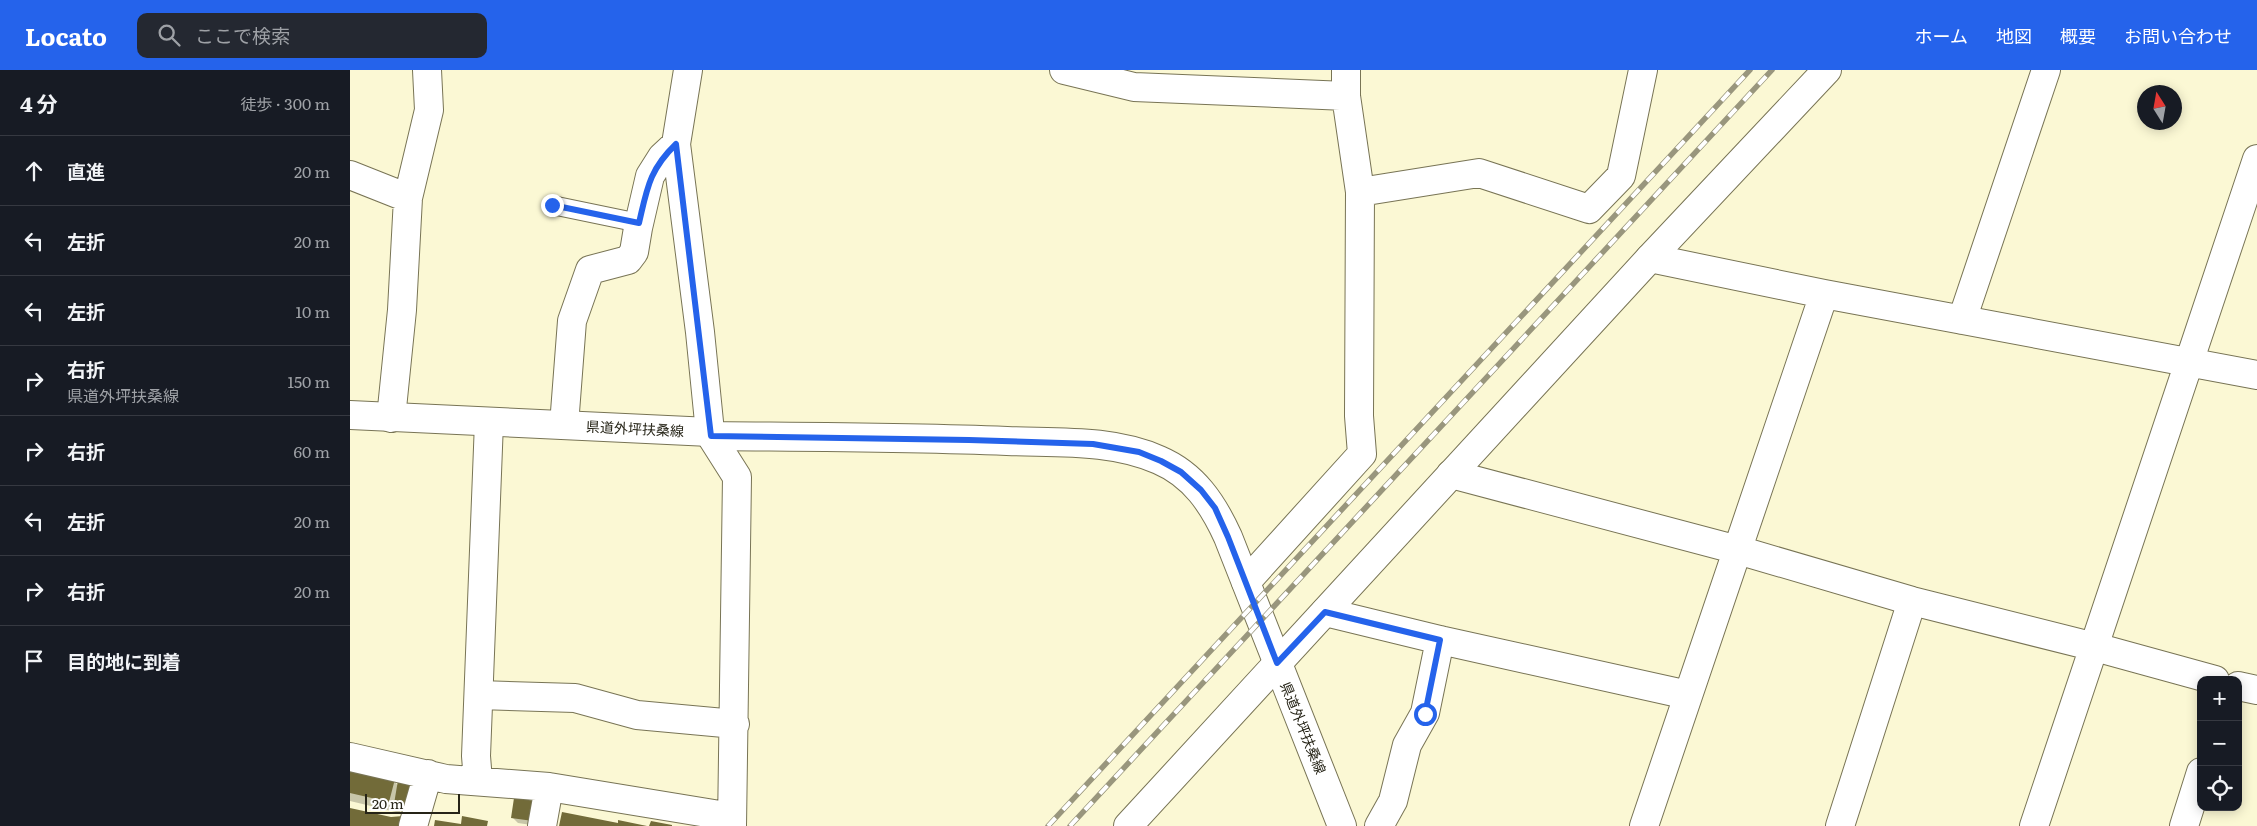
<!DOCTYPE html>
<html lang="ja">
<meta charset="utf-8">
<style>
:root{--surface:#171b24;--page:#242831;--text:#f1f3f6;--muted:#9ea1a6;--line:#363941;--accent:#2563eb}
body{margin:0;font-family:Literata,"Noto Sans JP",serif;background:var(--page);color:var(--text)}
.controls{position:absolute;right:15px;bottom:15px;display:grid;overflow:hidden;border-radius:10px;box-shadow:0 2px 12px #0003}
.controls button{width:45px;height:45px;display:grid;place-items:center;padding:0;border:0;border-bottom:1px solid var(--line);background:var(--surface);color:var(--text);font:25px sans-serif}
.compass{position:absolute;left:1787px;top:15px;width:45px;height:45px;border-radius:50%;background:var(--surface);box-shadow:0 2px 12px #0003;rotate:349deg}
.scale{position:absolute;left:15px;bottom:12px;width:95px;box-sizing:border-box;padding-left:5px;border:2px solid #262417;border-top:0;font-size:14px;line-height:18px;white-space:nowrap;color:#262417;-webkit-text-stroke:4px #fff;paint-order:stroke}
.stop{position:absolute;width:15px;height:15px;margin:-11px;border:4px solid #2563eb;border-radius:50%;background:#fff}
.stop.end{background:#2563eb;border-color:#fff;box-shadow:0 1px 5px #0008}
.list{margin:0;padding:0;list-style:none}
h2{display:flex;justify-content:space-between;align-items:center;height:65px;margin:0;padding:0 20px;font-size:21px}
h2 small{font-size:16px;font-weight:400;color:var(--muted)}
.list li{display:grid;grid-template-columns:32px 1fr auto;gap:15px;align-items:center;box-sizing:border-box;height:70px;padding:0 20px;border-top:1px solid var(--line)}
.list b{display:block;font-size:19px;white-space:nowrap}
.list p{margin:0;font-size:16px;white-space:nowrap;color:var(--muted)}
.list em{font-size:16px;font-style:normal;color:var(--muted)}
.icon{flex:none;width:28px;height:28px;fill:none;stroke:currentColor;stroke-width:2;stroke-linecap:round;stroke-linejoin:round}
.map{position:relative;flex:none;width:1907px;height:756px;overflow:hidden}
header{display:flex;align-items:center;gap:30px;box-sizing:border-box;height:70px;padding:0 25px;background:var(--accent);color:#fff}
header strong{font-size:24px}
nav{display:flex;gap:28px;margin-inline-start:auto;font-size:18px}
.search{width:350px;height:45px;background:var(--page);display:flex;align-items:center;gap:12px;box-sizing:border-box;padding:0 18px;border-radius:10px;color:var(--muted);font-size:19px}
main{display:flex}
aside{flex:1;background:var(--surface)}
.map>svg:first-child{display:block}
.shadow{fill:#0003}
.building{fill:#726b39}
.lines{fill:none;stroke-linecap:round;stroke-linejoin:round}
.service-casing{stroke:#787455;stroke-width:20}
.minor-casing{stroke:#787455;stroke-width:30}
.tertiary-casing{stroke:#787455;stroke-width:30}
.secondary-casing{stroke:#787455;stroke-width:30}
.service{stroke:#fff;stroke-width:18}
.minor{stroke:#fff;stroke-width:28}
.tertiary{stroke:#fff;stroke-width:28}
.secondary{stroke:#fff;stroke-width:28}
.rail-casing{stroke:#99967d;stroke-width:5.5}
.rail{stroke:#fff;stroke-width:4;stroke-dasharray:11;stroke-linecap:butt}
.route{stroke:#2563eb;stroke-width:6}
.labels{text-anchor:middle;stroke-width:5;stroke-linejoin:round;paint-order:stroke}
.street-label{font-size:14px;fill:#262417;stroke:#fff}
</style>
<header>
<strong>Locato</strong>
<div class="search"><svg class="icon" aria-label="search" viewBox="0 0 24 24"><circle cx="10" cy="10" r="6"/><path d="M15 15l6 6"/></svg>ここで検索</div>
<nav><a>ホーム</a><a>地図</a><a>概要</a><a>お問い合わせ</a></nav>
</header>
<main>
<aside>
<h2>4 分<small>徒歩 · 300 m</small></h2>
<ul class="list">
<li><svg class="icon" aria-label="ahead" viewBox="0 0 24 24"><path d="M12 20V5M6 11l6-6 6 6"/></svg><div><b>直進</b></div><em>20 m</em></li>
<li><svg class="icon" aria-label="left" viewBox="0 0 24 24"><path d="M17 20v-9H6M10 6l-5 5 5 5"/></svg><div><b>左折</b></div><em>20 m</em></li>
<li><svg class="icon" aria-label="left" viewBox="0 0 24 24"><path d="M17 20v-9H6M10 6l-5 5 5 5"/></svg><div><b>左折</b></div><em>10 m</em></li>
<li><svg class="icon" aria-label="right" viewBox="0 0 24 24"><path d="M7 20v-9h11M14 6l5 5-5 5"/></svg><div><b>右折</b><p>県道外坪扶桑線</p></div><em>150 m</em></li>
<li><svg class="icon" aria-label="right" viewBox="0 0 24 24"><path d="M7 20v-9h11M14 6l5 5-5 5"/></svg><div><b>右折</b></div><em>60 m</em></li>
<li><svg class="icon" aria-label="left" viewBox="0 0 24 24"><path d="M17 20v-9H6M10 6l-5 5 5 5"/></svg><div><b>左折</b></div><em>20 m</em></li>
<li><svg class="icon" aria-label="right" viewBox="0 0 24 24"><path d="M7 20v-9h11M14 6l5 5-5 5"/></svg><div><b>右折</b></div><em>20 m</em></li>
<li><svg class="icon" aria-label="arrive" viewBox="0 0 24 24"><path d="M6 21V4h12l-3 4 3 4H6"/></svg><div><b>目的地に到着</b></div></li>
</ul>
</aside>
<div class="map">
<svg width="1907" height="756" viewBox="0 0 1907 756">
<rect width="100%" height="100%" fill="#fbf8d4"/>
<path class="shadow" d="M0 700 44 710 64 741 51 739 50 743 0 731Z
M165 730 188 756 168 753 163 748Z"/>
<path class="building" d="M0 699 45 709 39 732 0 723Z
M48 710 63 713 58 736 44 734Z
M164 728 186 731 183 751 161 748Z
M0 738 41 747 53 746 51 756H0Z
M212 742 268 753V750L297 756H209Z
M112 746 138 751 137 756H84L85 750 111 754Z
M301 751 322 755V756H299Z"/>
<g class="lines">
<defs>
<path id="service" d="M202 135 289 153"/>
<path id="minor" d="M338 0 326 74 350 262 360 362
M714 0 784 17 996 26
M996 0V26L1010 122
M0 105 58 128 52 240 41 348
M58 128 79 40 77 0
M1300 188 1474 224 1907 305
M1612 250 1696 0
M214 355 222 251 240 200 278 190 284 182 288 158 300 106 312 87 326 74
M361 366 387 407 382 756
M1101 404 1388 480 1562 531 1745 577 1865 610
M896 512 1012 384 1009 346 1010 122 1129 103 1239 139 1271 106 1293 0
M975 542 1090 570 1338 625
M1888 616 1907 620
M129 625 225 628 287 645 385 654
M0 687 96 709 199 717 382 747
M128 711 126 686 139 352
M63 756 78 704
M192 756 199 717
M1029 756 1043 731 1057 675 1075 643 1090 570
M1294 756 1474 224
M1490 756 1562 531
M1684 756 1907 89
M1834 756 1851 702"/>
<path id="tertiary" d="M778 756 1300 188 1477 0"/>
<path id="secondary" d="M0 345 360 362 361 366C460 367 558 367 657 371 707 373 762 369 809 390 844 405 863 434 878 467L992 756"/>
</defs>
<use href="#service" class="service-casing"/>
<use href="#minor" class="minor-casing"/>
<use href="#tertiary" class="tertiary-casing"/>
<use href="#secondary" class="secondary-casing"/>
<use href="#service" class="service"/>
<use href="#minor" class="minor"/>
<use href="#tertiary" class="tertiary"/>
<use href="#secondary" class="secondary"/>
<defs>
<path id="rail" d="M698 756 1400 0
M720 756 1422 0"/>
</defs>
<use href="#rail" class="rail-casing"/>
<use href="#rail" class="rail"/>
</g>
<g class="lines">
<path class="route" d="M202 135 289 153C297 119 299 100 326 74L361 366 619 370 743 374 789 382 811 391 831 402 851 420 865 438 878 467 927 593 975 542 1090 570 1075 644"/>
</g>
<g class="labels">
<g class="street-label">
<text transform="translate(285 359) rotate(3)" y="5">県道外坪扶桑線</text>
<text transform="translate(953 658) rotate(68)" y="5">県道外坪扶桑線</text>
</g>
</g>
</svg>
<div class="controls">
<button>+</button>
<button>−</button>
<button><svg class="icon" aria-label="locate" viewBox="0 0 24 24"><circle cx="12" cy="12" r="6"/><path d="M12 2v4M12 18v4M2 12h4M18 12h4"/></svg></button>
</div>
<svg class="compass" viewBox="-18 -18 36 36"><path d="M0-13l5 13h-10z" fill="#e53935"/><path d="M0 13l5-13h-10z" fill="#9ea1a6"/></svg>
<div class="scale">20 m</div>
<div class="stop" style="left:1075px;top:644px"></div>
<div class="stop end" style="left:202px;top:135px"></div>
</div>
</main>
